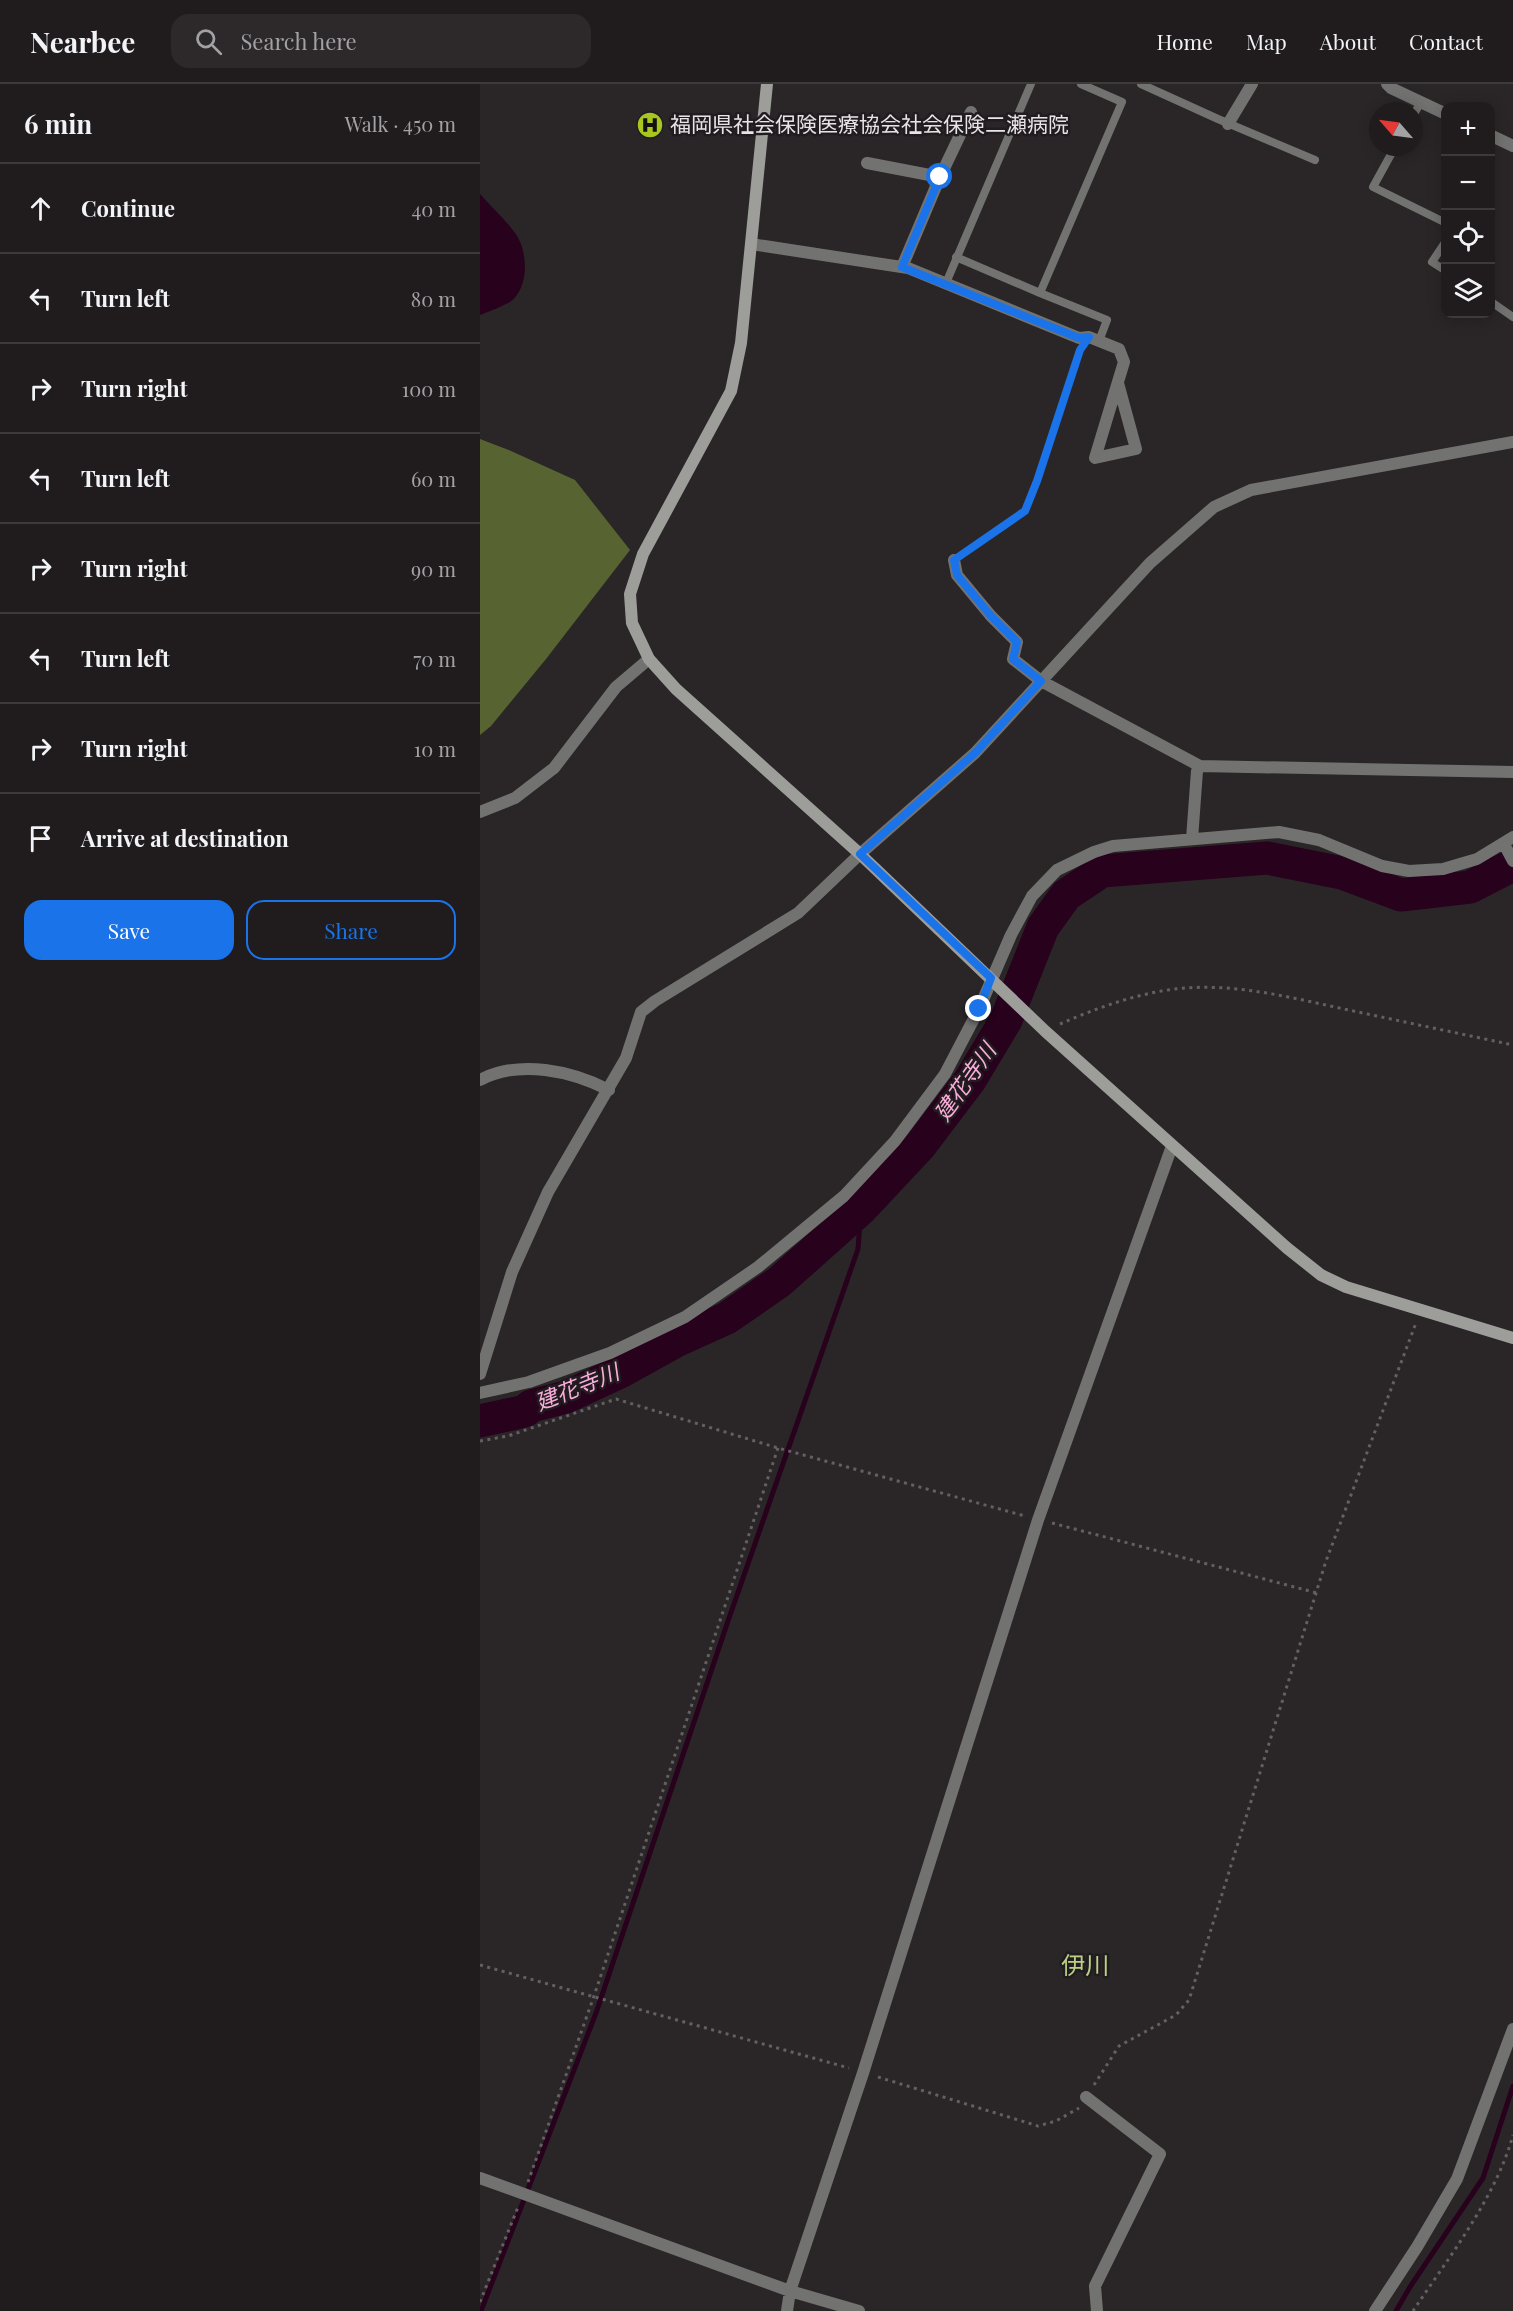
<!DOCTYPE html>
<meta charset="utf-8">
<style>
:root{--surface:#201c1e;--page:#2d292b;--text:#f1f3f6;--muted:#a2a1a4;--line:#3d3a3c;--accent:#1a73e8}
body{margin:0;font-family:"Playfair Display","Noto Sans JP",serif;background:var(--page);color:var(--text)}
.controls{position:absolute;right:18px;top:18px;display:grid;overflow:hidden;border-radius:12px;box-shadow:0 3px 15px #0003}
.controls button{width:54px;height:54px;display:grid;place-items:center;padding:0;border:0;border-bottom:2px solid var(--line);background:var(--surface);color:var(--text);font:30px sans-serif}
.compass{position:absolute;left:889px;top:18px;width:54px;height:54px;border-radius:50%;background:var(--surface);box-shadow:0 3px 15px #0003;rotate:298deg}
.stop{position:absolute;width:18px;height:18px;margin:-14px;border:4px solid #1a73e8;border-radius:50%;background:#fff}
.stop.end{background:#1a73e8;border-color:#fff;box-shadow:0 2px 6px #0008}
.list{margin:0;padding:0;list-style:none}
h2{display:flex;justify-content:space-between;align-items:center;height:78px;margin:0;padding:0 24px;font-size:26px}
h2 small{font-size:20px;font-weight:400;color:var(--muted)}
.list li{display:grid;grid-template-columns:39px 1fr auto;gap:18px;align-items:center;box-sizing:border-box;height:90px;padding:0 24px;border-top:2px solid var(--line)}
.list b{display:block;font-size:22px;white-space:nowrap}
.list em{font-size:20px;font-style:normal;color:var(--muted)}
.actions{display:flex;gap:12px;padding:18px 24px}
.actions a{flex:1;padding:14px 0;border:2px solid var(--accent);border-radius:18px;text-align:center;font-size:21px;color:var(--accent)}
.actions .main{background:var(--accent);color:#fff}
.icon{flex:none;width:33px;height:33px;fill:none;stroke:currentColor;stroke-width:2;stroke-linecap:round;stroke-linejoin:round}
.map{position:relative;flex:none;width:1033px;height:2227px;overflow:hidden}
header{display:flex;align-items:center;gap:36px;box-sizing:border-box;height:84px;padding:0 30px;background:var(--surface);border-bottom:2px solid var(--line)}
header strong{font-size:28px}
nav{display:flex;gap:33px;margin-inline-start:auto;font-size:21px}
.search{width:420px;height:54px;background:var(--page);display:flex;align-items:center;gap:15px;box-sizing:border-box;padding:0 21px;border-radius:18px;color:var(--muted);font-size:22px}
main{display:flex}
aside{flex:1;background:var(--surface)}
.map>svg:first-child{display:block}
.forest{fill:#576431}
.water{fill:#28011c}
.lines{fill:none;stroke-linecap:round;stroke-linejoin:round}
.stream{stroke:#28011c;stroke-width:5}
.river{stroke:#28011c;stroke-width:33}
.path{stroke:#646062;stroke-width:3;stroke-dasharray:3 4.5;stroke-linecap:butt}
.lane{stroke:#727371;stroke-width:8}
.street{stroke:#727371;stroke-width:12}
.secondary{stroke:#9d9e9a;stroke-width:12}
.route{stroke:#1a73e8;stroke-width:8}
.labels{text-anchor:middle;stroke-width:5;stroke-linejoin:round;paint-order:stroke}
.poi-label{font-size:21px;fill:#e7e4e6;stroke:#211c1f;text-anchor:start}
.water-label{font-size:22px;font-style:italic;fill:#faadda;stroke:#211c1f}
.quarter-label{font-size:24px;fill:#bbcf85;stroke:#211c1f}
</style>
<header>
<strong>Nearbee</strong>
<div class="search"><svg class="icon" aria-label="search" viewBox="0 0 24 24"><circle cx="10" cy="10" r="6"/><path d="M15 15l6 6"/></svg>Search here</div>
<nav><a>Home</a><a>Map</a><a>About</a><a>Contact</a></nav>
</header>
<main>
<aside>
<h2>6 min<small>Walk · 450 m</small></h2>
<ul class="list">
<li><svg class="icon" aria-label="ahead" viewBox="0 0 24 24"><path d="M12 20V5M6 11l6-6 6 6"/></svg><div><b>Continue</b></div><em>40 m</em></li>
<li><svg class="icon" aria-label="left" viewBox="0 0 24 24"><path d="M17 20v-9H6M10 6l-5 5 5 5"/></svg><div><b>Turn left</b></div><em>80 m</em></li>
<li><svg class="icon" aria-label="right" viewBox="0 0 24 24"><path d="M7 20v-9h11M14 6l5 5-5 5"/></svg><div><b>Turn right</b></div><em>100 m</em></li>
<li><svg class="icon" aria-label="left" viewBox="0 0 24 24"><path d="M17 20v-9H6M10 6l-5 5 5 5"/></svg><div><b>Turn left</b></div><em>60 m</em></li>
<li><svg class="icon" aria-label="right" viewBox="0 0 24 24"><path d="M7 20v-9h11M14 6l5 5-5 5"/></svg><div><b>Turn right</b></div><em>90 m</em></li>
<li><svg class="icon" aria-label="left" viewBox="0 0 24 24"><path d="M17 20v-9H6M10 6l-5 5 5 5"/></svg><div><b>Turn left</b></div><em>70 m</em></li>
<li><svg class="icon" aria-label="right" viewBox="0 0 24 24"><path d="M7 20v-9h11M14 6l5 5-5 5"/></svg><div><b>Turn right</b></div><em>10 m</em></li>
<li><svg class="icon" aria-label="arrive" viewBox="0 0 24 24"><path d="M6 21V4h12l-3 4 3 4H6"/></svg><div><b>Arrive at destination</b></div></li>
</ul>
<div class="actions"><a class="main">Save</a><a>Share</a></div>
</aside>
<div class="map">
<svg width="1033" height="2227" viewBox="0 0 1033 2227">
<rect width="100%" height="100%" fill="#2a2628"/>
<path class="forest" d="M0 355 31 367 95 396 150 466 66 575 11 642 0 651Z"/>
<path class="water" d="M0 110C11 123 25 135 35 149 48 166 50 204 30 218 21 223 10 227 0 231Z"/>
<g class="lines">
<path class="stream" d="M1 2227 116 1929 248 1537 378 1165 381 1125
M916 2227 930 2203 1003 2094 1033 2002"/>
<path class="river" d="M0 1337 45 1327 51 1322 86 1313 140 1288 196 1257 247 1234 299 1198 381 1125 440 1062 490 996 526 936 563 843 586 811 622 787 787 774 862 789 921 811 990 803 1033 781"/>
<path class="path" d="M485 467 545 427 557 397 599 269
M580 940C619 923 663 907 706 904 759 900 813 914 864 925 920 937 977 949 1033 961
M0 1357 28 1352 136 1315 298 1364 545 1432
M572 1439 837 1509
M0 1881 369 1984
M398 1993 558 2042 576 2037 599 2024
M614 2001 639 1962 696 1931 709 1916 846 1477 936 1239
M48 2098 114 1912 298 1364
M0 2218 38 2123
M933 2227C969 2173 1016 2113 1033 2051"/>
<path class="lane" d="M661 0 738 35 835 76
M934 30 941 18
M915 63 893 103 966 139
M966 157 952 178 966 187
M476 173 560 209 642 18 601 0
M466 199 551 0
M560 209 627 236 619 257
M1010 217 1033 233"/>
<path class="street" d="M907 0 911 4 966 30
M748 40 772 0
M1010 51 1033 62
M387 79 460 93 422 183
M460 93 491 28
M271 160 428 184 599 254 609 253 639 265 644 278 615 374 656 365 638 299
M474 476 477 491 511 532 537 558 533 575 561 597 720 682 1033 688
M0 728 35 714 74 684 136 603 169 575
M712 755 717 687 720 682
M1024 760 1033 777
M0 996C39 975 92 987 129 1006
M0 1290 32 1188 68 1108 146 974 161 928 175 917 318 829 380 770 495 669 670 479 734 423 771 406 1033 358
M0 1309 49 1298 130 1269 205 1233 278 1183 364 1112 415 1057 465 990 499 925 531 851 552 812 577 786 614 768 633 762 799 748 839 756 902 782 929 787 963 785 997 775 1033 753
M606 2013 680 2070 615 2202 617 2227
M0 2094 310 2207 379 2227
M307 2227 310 2207 383 1989 558 1436 692 1062
M895 2227 937 2163 977 2095 1033 1945"/>
<path class="secondary" d="M287 0 261 259 251 307 163 470 150 510 152 539 169 575 196 605 380 770 565 947 807 1164 841 1191 866 1203 1033 1254"/>
</g>
<g class="lines">
<path class="route" d="M460 93 422 183 599 254 609 253 600 266 557 397 545 427 474 476 477 491 511 532 537 558 533 575 561 597 495 669 380 770 511 894 499 925"/>
</g>
<defs>
<symbol id="hospital-disc" viewBox="-11 -11 22 22"><circle r="9.5" fill="#a7c71e" stroke="#211c1f"/><path d="M-5-5h3v3.5h4V-5h3V5h-3V1.5h-4V5h-3Z" fill="#111"/></symbol>
</defs>
<g fill-rule="evenodd">
<use href="#hospital-disc" x="155" y="26" width="30" height="30"/>
</g>
<g class="labels">
<g class="poi-label">
<text x="190" y="48">福岡県社会保険医療協会社会保険二瀬病院</text>
</g>
<g class="water-label">
<text transform="translate(485 998) rotate(-55)" y="8">建花寺川</text>
<text transform="translate(97 1303) rotate(-22)" y="8">建花寺川</text>
</g>
<g class="quarter-label">
<text x="605" y="1890">伊川</text>
</g>
</g>
</svg>
<div class="controls">
<button>+</button>
<button>−</button>
<button><svg class="icon" aria-label="locate" viewBox="0 0 24 24"><circle cx="12" cy="12" r="6"/><path d="M12 2v4M12 18v4M2 12h4M18 12h4"/></svg></button>
<button><svg class="icon" aria-label="layers" viewBox="0 0 24 24"><path d="M12 4l9 5-9 5-9-5zM3 14l9 5 9-5"/></svg></button>
</div>
<svg class="compass" viewBox="-18 -18 36 36"><path d="M0-13l5 13h-10z" fill="#e53935"/><path d="M0 13l5-13h-10z" fill="#a2a1a4"/></svg>
<div class="stop" style="left:460px;top:93px"></div>
<div class="stop end" style="left:499px;top:925px"></div>
</div>
</main>
